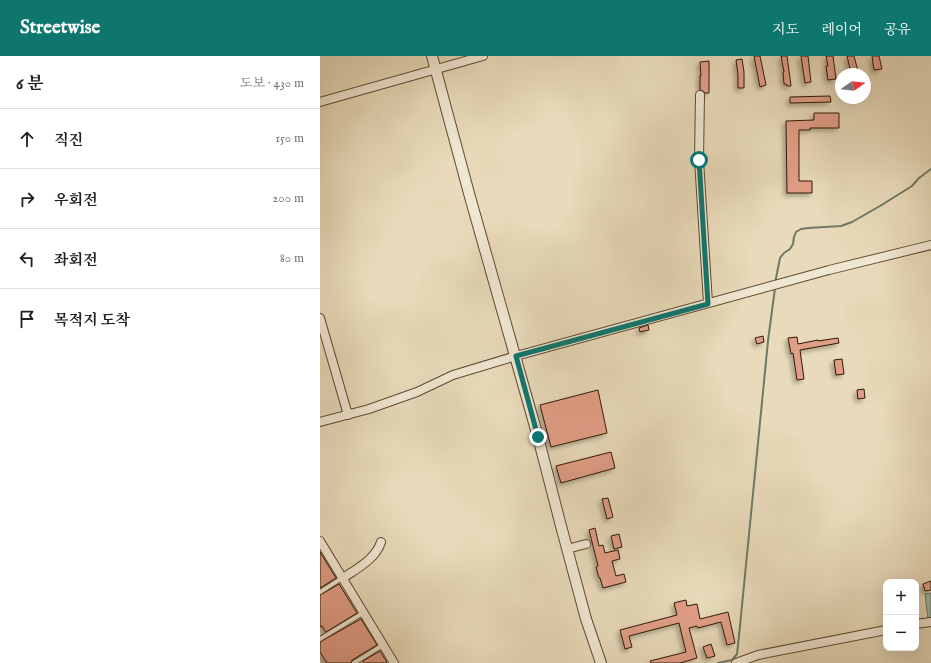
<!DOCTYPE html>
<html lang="ko">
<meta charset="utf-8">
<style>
:root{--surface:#fff;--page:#f6f6f6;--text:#202124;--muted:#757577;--line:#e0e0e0;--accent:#0f766e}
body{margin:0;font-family:"IM FELL English","Noto Serif KR",serif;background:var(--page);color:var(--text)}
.controls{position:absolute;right:12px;bottom:12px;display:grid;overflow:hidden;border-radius:8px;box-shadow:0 4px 16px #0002}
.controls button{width:36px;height:36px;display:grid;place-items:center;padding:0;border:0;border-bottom:1px solid var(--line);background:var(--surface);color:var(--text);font:20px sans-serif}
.compass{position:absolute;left:515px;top:12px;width:36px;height:36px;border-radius:50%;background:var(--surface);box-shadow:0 4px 16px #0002;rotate:76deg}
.stop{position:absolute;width:12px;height:12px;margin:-9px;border:3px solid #0f766e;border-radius:50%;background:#fff}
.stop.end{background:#0f766e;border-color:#fff;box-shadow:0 1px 4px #0008}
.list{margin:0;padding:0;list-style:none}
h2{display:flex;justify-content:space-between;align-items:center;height:52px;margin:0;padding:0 16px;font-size:17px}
h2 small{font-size:13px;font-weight:400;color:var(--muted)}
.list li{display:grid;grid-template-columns:26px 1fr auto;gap:12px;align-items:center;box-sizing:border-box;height:60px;padding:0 16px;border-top:1px solid var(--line)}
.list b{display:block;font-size:15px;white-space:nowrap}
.list em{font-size:13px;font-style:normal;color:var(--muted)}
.icon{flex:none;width:22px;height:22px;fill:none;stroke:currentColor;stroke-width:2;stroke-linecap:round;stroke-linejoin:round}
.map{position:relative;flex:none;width:611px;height:607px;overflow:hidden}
header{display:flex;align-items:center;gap:24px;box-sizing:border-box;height:56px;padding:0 20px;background:var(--accent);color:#fff}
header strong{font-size:19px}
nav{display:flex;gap:22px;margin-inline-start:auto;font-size:14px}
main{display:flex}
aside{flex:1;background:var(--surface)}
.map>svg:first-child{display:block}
.water{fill:#98bba9;stroke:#6e7a67}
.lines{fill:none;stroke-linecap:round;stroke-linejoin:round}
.stream{stroke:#6e7a67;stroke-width:2}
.building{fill:#e19e87;stroke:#301905;filter:url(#shadow)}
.service-casing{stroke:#5e4932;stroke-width:6}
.minor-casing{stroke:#5e4932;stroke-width:10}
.tertiary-casing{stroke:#5e4932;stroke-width:12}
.service{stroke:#f0e7d2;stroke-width:4}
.minor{stroke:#f0e7d2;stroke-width:8}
.tertiary{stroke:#f0e7d2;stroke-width:10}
.route{stroke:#0f766e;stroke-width:5}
</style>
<header>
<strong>Streetwise</strong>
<nav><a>지도</a><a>레이어</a><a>공유</a></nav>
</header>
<main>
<aside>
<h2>6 분<small>도보 · 430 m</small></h2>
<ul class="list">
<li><svg class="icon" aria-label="ahead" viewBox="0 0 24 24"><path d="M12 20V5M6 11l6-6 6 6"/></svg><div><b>직진</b></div><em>150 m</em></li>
<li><svg class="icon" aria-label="right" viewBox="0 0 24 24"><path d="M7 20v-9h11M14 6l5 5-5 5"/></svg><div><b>우회전</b></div><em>200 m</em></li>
<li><svg class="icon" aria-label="left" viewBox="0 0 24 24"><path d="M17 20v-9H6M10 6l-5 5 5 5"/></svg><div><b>좌회전</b></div><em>80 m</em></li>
<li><svg class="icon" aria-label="arrive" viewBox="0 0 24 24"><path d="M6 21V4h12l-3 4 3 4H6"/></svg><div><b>목적지 도착</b></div></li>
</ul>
</aside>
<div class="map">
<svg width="611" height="607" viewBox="0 0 611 607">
<defs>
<filter id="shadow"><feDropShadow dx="-3" dy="3" stdDeviation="2" flood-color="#0004"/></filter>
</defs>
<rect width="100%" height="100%" fill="#e8daba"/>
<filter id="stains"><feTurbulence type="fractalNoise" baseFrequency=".005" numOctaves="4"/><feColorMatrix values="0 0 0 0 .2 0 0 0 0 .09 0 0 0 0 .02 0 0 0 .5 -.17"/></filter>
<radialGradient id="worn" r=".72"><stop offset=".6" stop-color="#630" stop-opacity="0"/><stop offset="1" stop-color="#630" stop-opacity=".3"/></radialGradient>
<path class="water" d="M611 537V563H608L605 538Z"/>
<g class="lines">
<path class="stream" d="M455 227 460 202 464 197 470 193 473 188 474 181 476 176 481 173 488 172 521 170 532 166 560 150 592 130 599 122 611 113
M398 607 412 604 417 598 420 570 448 285 455 232"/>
</g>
<path class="building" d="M434 0H440L446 29 440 31Z
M461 0H467L471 30H467L466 28H464L463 16H464Z
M481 0H488L491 26 485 27Z
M506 0H513L516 23 508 24 506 10H508Z
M527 0H534L538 15 531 17Z
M552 0H559L562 13 554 14Z
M422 3 424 16V32H418V19L416 4Z
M389 5V37H385L383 35 380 34V20H381L380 6Z
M510 40 511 46 470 47V41Z
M494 57H519V72H490V74H479V125H492V137H467L466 65 494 64Z
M328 269 329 274 320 276 319 272Z
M443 280 444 286 437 288 435 282Z
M477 281 478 288 498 284V285L518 282 519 287 480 294 484 323 477 324 473 297 471 298 468 282Z
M522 303 524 318 516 319 514 304Z
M544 333 545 342 538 343 537 334Z
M278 334 287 377 231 391 220 349Z
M291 396 295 412 241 427 236 410Z
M288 442 293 461 287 463 282 443Z
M275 472 279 490 283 489 285 497 298 494 300 503 292 505 296 520 304 518 306 526 283 532 280 522H279L276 511 278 510 269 474Z
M299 478 302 491 294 493 291 480Z
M0 496 16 522 0 532Z
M611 525V534L605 535 603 528Z
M19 528 37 557 6 576 2 570 0 571V539Z
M366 544 367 550 377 548 380 563 408 556 415 587 407 589 401 566 378 572 377 570 369 572 377 602 360 607H331L330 605 366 596 359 567 309 580 312 591 305 593 300 574 357 559 354 547Z
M41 563 57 589 32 604 31 607H7L0 596V586Z
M391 588 395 600 387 602 383 591Z
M60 595 67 606 65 607H44L43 605Z"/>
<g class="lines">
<defs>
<path id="service" d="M0 536 22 522
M0 583 43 557
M34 607 63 589"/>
<path id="minor" d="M380 39 379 104 388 247
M0 46 163 0
M0 262 28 359
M0 366 49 353 97 336 133 319 196 300 509 214 611 189
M0 485 74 607
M247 493 266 488
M23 522C36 513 56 503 61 486
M596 568 611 566
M416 607 438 599 566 574"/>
<path id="tertiary" d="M112 0 150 141 218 381 241 470 266 563 281 607"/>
</defs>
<use href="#service" class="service-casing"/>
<use href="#minor" class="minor-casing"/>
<use href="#tertiary" class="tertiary-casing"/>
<use href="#service" class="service"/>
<use href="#minor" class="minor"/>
<use href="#tertiary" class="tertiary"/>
</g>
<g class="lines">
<path class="route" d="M218 381 196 300 388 248 379 104"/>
</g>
<rect width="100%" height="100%" filter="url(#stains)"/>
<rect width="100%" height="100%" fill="url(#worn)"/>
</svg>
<div class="controls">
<button>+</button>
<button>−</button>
</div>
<svg class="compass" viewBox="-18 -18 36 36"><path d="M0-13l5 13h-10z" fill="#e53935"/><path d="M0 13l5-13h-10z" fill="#757577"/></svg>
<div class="stop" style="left:379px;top:104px"></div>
<div class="stop end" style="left:218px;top:381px"></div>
</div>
</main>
